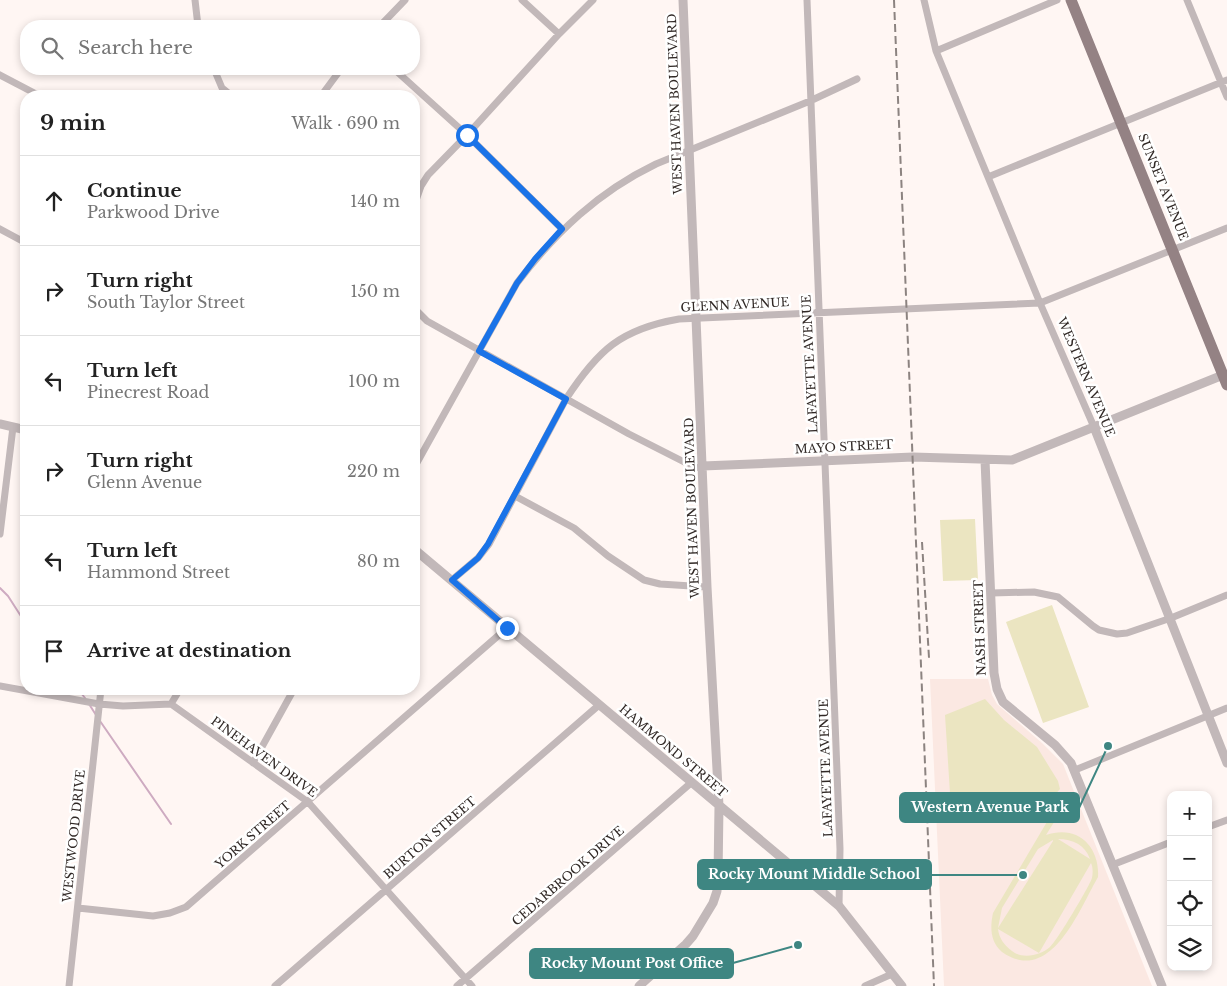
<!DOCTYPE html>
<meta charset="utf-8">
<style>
:root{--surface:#fff;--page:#f6f6f6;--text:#222;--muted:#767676;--line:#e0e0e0}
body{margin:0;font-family:"Libre Baskerville",serif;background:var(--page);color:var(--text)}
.controls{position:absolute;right:15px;bottom:15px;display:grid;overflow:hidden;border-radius:10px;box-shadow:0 2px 8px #0003}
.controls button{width:45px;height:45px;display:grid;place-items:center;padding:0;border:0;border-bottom:1px solid var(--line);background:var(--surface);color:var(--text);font:25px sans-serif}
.stop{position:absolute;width:15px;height:15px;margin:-11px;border:4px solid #1a73e8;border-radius:50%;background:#fff}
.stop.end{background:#1a73e8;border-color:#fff;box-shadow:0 1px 5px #0008}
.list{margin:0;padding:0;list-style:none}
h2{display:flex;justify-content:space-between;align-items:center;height:65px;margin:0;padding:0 20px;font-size:21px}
h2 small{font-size:16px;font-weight:400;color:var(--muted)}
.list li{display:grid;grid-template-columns:32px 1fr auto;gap:15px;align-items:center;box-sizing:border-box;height:90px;padding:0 20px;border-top:1px solid var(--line)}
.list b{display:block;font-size:19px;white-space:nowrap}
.list p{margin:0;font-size:16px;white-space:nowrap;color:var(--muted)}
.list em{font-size:16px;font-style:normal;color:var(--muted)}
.icon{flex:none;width:28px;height:28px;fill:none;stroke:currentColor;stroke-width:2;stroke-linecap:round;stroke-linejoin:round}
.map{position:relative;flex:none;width:1227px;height:986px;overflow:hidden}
.search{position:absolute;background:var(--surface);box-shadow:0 2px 8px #0003;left:20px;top:20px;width:400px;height:55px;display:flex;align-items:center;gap:12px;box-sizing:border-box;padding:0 18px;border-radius:20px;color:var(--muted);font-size:19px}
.panel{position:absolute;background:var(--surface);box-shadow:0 2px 8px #0003;left:20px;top:90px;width:400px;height:605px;border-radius:20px}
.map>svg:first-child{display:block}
.built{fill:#fbe8e2}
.green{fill:#ebe5c1;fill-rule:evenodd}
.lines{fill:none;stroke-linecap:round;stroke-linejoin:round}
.stream{stroke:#ceabc1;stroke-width:2}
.minor{stroke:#c2b8b9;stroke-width:7}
.tertiary{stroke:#c2b8b9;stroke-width:9}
.primary{stroke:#948284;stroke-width:11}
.rail{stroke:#8c8380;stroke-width:2;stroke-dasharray:8 4;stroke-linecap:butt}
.route{stroke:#1a73e8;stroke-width:6}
.labels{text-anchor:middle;stroke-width:5;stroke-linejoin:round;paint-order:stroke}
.street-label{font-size:12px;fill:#312926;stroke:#fff}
.leader{fill:none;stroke:#3e8682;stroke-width:2}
.callout-dot{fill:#3e8682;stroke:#fff;stroke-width:2}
.callout{fill:#3e8682;stroke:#3e8682;stroke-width:2}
.callout-label{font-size:14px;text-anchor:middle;font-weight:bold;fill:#fff}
</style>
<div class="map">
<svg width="1227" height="986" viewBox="0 0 1227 986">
<rect width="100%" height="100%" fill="#fff6f3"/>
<path class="built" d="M930 679H988L992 695 997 704 1042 743 1063 764 1152 986H944Z"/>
<path class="green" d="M975 519 978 580 943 581 940 520Z
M1052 605 1089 707 1043 723 1006 622Z
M985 699 1004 720 1037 747 1058 781 1060 789 1052 798 1028 802V799L1020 800V803L955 812 951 809 945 715Z
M1051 815 1056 819 1046 835C1077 824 1100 846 1098 877 1079 910 1051 986 1002 952 990 942 990 927 993 913ZM1058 839C1073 839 1085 845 1090 859ZM1053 840V841L998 928 1002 908 1038 849ZM1091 863C1093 867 1093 873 1092 878 1089 887 1057 941 1050 947 1041 955 1023 960 1012 951 1004 945 999 938 998 929L1039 953Z"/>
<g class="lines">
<path class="stream" d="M0 588 8 596 26 624
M78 689 85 698
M89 704 96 715
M100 721 171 824"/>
<path class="minor" d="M195 0 198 26
M522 0 559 34
M807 0 840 849 839 906
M924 0 936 51 1040 303 1094 427
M1187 0 1227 97
M380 26 405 0
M936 51 1057 0
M214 69 222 88 232 96
M394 69 467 135 562 229
M0 75 40 96
M321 96 341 69
M988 177 1227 80
M414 206 421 186 428 175 467 135 559 34 593 0
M0 229 26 243
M414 308 427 321 629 434 696 468 703 466
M414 468 517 283C556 232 598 192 656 164L810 101 857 79
M515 496 574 528 608 556 644 580 660 584 707 587
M0 534 13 427
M452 580 478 558 489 544 566 399C598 350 621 329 679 319L1040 303 1227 228
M991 593 1034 592 1058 597 1093 626 1099 630 1117 634 1127 633 1171 618 1227 595
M0 686 99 704 123 706 171 704 308 802 472 986
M171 704 180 689
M253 763 294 689
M1075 770 1227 708
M1208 827 1227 820
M1112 865 1171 842
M78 908 153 916 170 913 186 907 507 628
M69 986 101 689
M275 986 599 705
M457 986 692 782
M865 986 892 974"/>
<path class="tertiary" d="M0 424 26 430
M1094 427 1227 763
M985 460 994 673 997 689 1003 702 1055 745 1071 763 1162 986
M703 466 913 457 1012 460 1223 375
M414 549 839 906 902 986
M639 986 686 944 693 936 713 903 717 891 718 876 719 806 707 587 683 0"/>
<path class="primary" d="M1071 0 1227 385"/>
<path class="rail" d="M894 0 934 986
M922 542 929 658"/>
</g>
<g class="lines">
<path class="route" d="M467 135 562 229 535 259 517 283 479 351 566 399 488 544 478 558 452 580 507 628"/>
</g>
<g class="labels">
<g class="street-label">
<text transform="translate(675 104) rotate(-92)" y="4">WEST HAVEN BOULEVARD</text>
<text transform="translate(1163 187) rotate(68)" y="4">SUNSET AVENUE</text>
<text transform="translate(735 305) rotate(-3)" y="4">GLENN AVENUE</text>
<text transform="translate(810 364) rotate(-93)" y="4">LAFAYETTE AVENUE</text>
<text transform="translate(1086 377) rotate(67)" y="4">WESTERN AVENUE</text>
<text transform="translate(844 447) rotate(-3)" y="4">MAYO STREET</text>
<text transform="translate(692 508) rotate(-92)" y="4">WEST HAVEN BOULEVARD</text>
<text transform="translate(980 628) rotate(-92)" y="4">NASH STREET</text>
<text transform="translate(673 751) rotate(40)" y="4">HAMMOND STREET</text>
<text transform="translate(264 757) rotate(36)" y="4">PINEHAVEN DRIVE</text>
<text transform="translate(826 768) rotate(-92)" y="4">LAFAYETTE AVENUE</text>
<text transform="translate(253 835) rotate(-41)" y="4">YORK STREET</text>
<text transform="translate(74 836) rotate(-84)" y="4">WESTWOOD DRIVE</text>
<text transform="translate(430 838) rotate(-41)" y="4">BURTON STREET</text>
<text transform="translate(568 876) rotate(-41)" y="4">CEDARBROOK DRIVE</text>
</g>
</g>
<path class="leader" d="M1108 746L1079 808M1023 875L931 875M798 945L733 963"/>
<g class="callout-dot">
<circle cx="1108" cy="746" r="5"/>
<circle cx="1023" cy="875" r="5"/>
<circle cx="798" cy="945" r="5"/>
</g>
<g class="callout">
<rect x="900" y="793" width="179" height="29" rx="5"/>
<rect x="698" y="860" width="233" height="29" rx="5"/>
<rect x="530" y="949" width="203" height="29" rx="5"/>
</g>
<g class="callout-label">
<text x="990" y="812">Western Avenue Park</text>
<text x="814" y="879">Rocky Mount Middle School</text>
<text x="632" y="968">Rocky Mount Post Office</text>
</g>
</svg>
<div class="controls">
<button>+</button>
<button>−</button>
<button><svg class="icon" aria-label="locate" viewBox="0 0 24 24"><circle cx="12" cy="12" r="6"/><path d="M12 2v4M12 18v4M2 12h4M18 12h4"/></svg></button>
<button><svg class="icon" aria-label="layers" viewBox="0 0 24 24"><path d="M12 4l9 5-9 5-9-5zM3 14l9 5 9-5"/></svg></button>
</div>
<div class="stop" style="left:467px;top:135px"></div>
<div class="stop end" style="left:507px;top:628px"></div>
<div class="search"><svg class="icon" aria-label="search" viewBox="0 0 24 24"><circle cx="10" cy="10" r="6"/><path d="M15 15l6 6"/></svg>Search here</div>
<section class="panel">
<h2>9 min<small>Walk · 690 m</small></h2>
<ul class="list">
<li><svg class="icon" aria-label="ahead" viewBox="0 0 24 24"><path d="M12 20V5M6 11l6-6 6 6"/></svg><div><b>Continue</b><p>Parkwood Drive</p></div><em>140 m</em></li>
<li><svg class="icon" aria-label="right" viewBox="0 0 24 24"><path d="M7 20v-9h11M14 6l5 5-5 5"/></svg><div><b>Turn right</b><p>South Taylor Street</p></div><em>150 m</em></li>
<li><svg class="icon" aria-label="left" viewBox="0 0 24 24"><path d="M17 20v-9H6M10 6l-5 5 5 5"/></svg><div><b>Turn left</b><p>Pinecrest Road</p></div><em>100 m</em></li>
<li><svg class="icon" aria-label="right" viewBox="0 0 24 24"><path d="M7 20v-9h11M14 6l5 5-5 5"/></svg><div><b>Turn right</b><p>Glenn Avenue</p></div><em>220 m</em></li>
<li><svg class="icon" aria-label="left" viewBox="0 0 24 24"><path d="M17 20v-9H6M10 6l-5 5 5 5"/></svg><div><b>Turn left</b><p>Hammond Street</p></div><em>80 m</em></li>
<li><svg class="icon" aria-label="arrive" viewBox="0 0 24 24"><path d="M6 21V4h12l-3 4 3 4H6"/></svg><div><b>Arrive at destination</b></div></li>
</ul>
</section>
</div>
